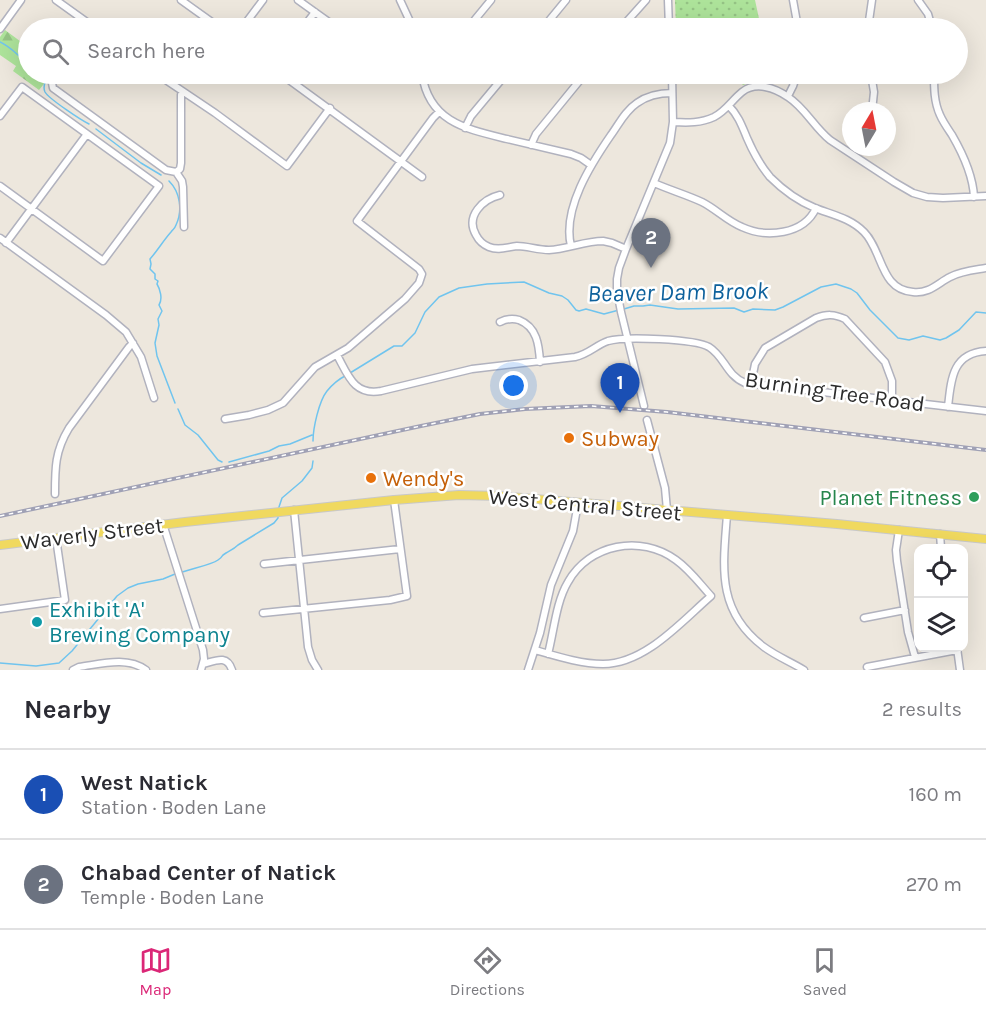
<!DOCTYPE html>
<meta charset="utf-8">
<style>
:root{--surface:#fff;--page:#f7f7f7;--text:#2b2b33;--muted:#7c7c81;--line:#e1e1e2;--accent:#db2777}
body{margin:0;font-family:Karla,sans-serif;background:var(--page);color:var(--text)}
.controls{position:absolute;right:18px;bottom:18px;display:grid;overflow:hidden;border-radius:12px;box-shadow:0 6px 24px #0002}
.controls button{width:54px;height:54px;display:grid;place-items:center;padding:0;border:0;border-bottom:2px solid var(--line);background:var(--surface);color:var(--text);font:30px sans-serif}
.compass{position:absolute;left:842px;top:102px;width:54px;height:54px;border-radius:50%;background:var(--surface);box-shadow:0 6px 24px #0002;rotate:10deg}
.you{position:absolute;left:514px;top:386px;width:21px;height:21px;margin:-15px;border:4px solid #fff;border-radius:50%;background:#1a73e8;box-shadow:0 0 0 9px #1a73e833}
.badge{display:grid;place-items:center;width:39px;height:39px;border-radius:50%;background:var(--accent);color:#fff;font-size:20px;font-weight:700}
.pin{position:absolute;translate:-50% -50px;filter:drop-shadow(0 2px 3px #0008)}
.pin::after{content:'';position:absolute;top:32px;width:21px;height:18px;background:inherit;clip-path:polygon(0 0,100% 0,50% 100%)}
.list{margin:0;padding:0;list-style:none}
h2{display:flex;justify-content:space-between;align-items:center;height:78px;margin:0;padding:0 24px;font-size:26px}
h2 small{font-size:20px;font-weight:400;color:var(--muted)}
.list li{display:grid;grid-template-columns:39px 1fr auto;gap:18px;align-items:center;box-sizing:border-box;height:90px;padding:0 24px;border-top:2px solid var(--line)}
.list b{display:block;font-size:22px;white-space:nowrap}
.list p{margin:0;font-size:20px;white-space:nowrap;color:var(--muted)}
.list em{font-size:20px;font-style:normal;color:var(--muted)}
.icon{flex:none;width:33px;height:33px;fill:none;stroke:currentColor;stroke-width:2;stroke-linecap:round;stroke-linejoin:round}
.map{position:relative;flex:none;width:986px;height:670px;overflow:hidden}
.search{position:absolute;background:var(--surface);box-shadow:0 6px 24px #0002;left:18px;right:18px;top:18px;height:66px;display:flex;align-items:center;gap:15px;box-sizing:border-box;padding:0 21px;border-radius:33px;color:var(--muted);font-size:22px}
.sheet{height:258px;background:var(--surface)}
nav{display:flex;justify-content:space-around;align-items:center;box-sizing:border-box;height:84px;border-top:2px solid var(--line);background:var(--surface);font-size:16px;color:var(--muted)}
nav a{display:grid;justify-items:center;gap:3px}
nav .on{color:var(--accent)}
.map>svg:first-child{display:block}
.forest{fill:url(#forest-firs)}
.park{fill:url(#park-dots)}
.pitch{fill:#c0ea95}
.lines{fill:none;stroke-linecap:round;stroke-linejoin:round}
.stream{stroke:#70c4ee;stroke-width:1.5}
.minor-casing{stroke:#b1b2be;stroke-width:9}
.major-casing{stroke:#c8c8c8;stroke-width:10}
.minor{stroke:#fff;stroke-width:6}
.major{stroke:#f0d95f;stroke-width:8}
.rail-casing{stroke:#a0a1b5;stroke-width:4}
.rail{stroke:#fff;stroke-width:1.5;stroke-dasharray:4.5;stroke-linecap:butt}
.food-dot{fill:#e8710a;stroke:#fff;stroke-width:2}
.leisure-dot{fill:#2e9e5b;stroke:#fff;stroke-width:2}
.culture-dot{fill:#0f9aa8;stroke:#fff;stroke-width:2}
.labels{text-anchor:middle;stroke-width:5;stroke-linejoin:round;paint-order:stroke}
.street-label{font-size:22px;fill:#2b2b2b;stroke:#fff}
.food-label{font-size:22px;fill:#c56008;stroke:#fff;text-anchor:start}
.leisure-label{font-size:22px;fill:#27864d;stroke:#fff;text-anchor:end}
.culture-label{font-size:22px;fill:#0d838f;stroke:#fff;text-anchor:start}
.water-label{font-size:24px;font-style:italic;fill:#0e619c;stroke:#fff}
</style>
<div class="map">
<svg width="986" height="670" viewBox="0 0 986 670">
<defs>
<pattern id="forest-firs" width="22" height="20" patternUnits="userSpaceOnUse" patternTransform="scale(1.5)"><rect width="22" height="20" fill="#ade39a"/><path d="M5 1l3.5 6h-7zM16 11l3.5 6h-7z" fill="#95c385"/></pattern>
<pattern id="park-dots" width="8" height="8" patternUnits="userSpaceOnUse" patternTransform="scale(1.5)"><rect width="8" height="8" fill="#ade39a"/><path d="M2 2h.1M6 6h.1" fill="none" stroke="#95c385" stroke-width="1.8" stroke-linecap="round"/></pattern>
</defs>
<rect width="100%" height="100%" fill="#ede7dd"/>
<path class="forest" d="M5 30 28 47V74H52L39 90 13 71 16 66 0 55V37Z"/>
<path class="park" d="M675 0H755L761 28H676Z
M678 74H768V82L754 81 743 85 734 75 678 82Z"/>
<path class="pitch" d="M746 24 747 28H681V27Z"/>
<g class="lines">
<path class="stream" d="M81 28 82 27
M0 42C11 47 18 56 28 63
M41 74 47 77
M49 74C46 79 42 86 45 92 49 99 81 120 89 124
M96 129 141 163 161 175
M169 181C180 192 183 210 176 225 174 230 174 228 171 232 163 241 158 250 150 259L151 264 150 269 155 274V279L158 281 157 284C160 289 163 299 159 305L162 311 158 319 159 325 155 343 157 356 175 403
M624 309 634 306H643L650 305 678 309 734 308 744 312 753 309 775 310 783 307 821 287 836 284 851 289 857 293 870 310 898 338 909 340 923 336 940 340 946 338 959 330 976 312 986 313
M350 373 394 346H402L415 333 425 312 439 297 459 288 487 284 524 282 549 293 562 296 568 300 576 310 579 311 586 309 604 314 619 310
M178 409 185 425 198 435 218 460 222 462
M313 441C313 428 319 401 327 391 332 385 339 379 345 376
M229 462 269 451 279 446 290 444 312 435
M278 510 282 498 302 481 312 468 313 461
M180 573C190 569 211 565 218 560 225 555 219 557 226 553 231 550 234 549 238 545L274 523 278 518V514
M0 663 36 666 59 663 72 651 117 596 128 588 138 584 163 579 175 574"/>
<defs>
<path id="minor" d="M56 0 95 28
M181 0 220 28
M298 0 337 28
M400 0 413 28
M668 0 669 28
M793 0 798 28
M918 0 928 14 932 28
M242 28 263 0
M303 28 315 12
M468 28 491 0
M543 28 566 0
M621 28 646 0
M868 28 872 0
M0 29 21 0
M57 74 52 83 53 88 166 170 176 172 182 181 183 187 184 227
M157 74 215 113 287 166 330 108
M281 74 422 177
M422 74C429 122 466 129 507 139 528 144 549 149 571 154L581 158 591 165
M871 74 874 92 872 111
M934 74C934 88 934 102 940 115 943 122 948 129 952 135 963 154 973 175 974 197
M788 96 793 86 797 74
M729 106C738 115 742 126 747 138 753 152 760 165 770 177 783 190 798 201 815 208 833 215 850 218 864 232 883 251 880 290 913 292 929 294 938 283 950 277 961 271 974 270 986 268
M0 116 22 87 159 186 103 261 0 186
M673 122C688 123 701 123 714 117 726 111 732 100 742 92 756 81 775 88 788 97 805 108 814 127 830 140L894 182 913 193 927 197 943 198 986 196
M465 128 471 116 506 74
M531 145 536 134 585 74
M176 172 180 169 181 163V95L182 91
M654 183C670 190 687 195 702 202 716 209 727 221 742 227 766 238 804 235 816 208
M500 195C483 199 465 216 476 235 479 241 484 245 489 247 499 251 507 247 517 246 527 246 538 250 549 250 567 249 585 241 603 241L612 243 626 249
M0 238 106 315 126 332 141 357 154 398
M6 243 87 134
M571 246C562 209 591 164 611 135 619 124 625 111 637 103 648 95 660 93 672 93
M500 322C506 319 512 318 519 320 537 327 539 345 540 362
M337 355C348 375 354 396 381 391L472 369 575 357C589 354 596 345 608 341 625 336 695 339 709 347 725 357 726 375 745 383L986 411
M751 384 755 364 765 348 816 318C827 314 834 314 845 319L885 362 892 381V401
M644 406 621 312 617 291V279L619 268 626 249 670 143 673 122 672 74
M948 407C951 380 952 353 986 351
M225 419 249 415 268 410 283 403 315 367 348 348 405 299 419 283 422 274 419 269 357 221 433 118 439 112
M647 420 665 488 667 510
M55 494C55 468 55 451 69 428L129 347 133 343
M294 510 308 647 312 660 318 670
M727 515C723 567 716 611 764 647 776 656 791 662 804 670
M163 524 203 650 204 659 201 670
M899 530 896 550 897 561 908 632 915 657
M940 534 941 548
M264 564 400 549
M0 609 65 600 56 538
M263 613 390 600 407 596 394 500
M864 618 905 610
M957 648 960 670
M535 650C556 656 581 664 603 664 645 664 681 622 711 596 700 584 690 570 676 560 641 534 589 544 568 582 556 602 554 631 548 654
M203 664C215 661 227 654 232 670
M867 667 957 650
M73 670 79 667C101 664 127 656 146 670
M528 670 540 633 551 585 573 531 578 503"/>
<path id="major" d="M0 545 185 522 394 500 459 495 500 496 667 510 837 524 986 539"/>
</defs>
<use href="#minor" class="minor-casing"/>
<use href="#major" class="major-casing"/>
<use href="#minor" class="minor"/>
<use href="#major" class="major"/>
<defs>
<path id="rail" d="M0 516 421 426 480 414 525 409 591 406 667 412 986 450"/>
</defs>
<use href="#rail" class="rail-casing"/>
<use href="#rail" class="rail"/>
</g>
<g class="food-dot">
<circle cx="569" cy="438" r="6"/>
<circle cx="371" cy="478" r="6"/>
</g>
<circle class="leisure-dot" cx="974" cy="497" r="6"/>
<circle class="culture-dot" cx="37" cy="622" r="6"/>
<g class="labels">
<g class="street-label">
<text transform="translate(835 391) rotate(8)" y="8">Burning Tree Road</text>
<text transform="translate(585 504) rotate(5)" y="8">West Central Street</text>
<text transform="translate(92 533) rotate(-7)" y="8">Waverly Street</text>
</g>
<g class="food-label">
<text x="581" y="446">Subway</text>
<text x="383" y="486">Wendy's</text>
</g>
<g class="leisure-label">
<text x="962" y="505">Planet Fitness</text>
</g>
<g class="culture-label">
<text x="49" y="617">Exhibit 'A'<tspan x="49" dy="25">Brewing Company</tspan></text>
</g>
<g class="water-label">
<text transform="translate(678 292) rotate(-1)" y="8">Beaver Dam Brook</text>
</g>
</g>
</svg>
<div class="controls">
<button><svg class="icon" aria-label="locate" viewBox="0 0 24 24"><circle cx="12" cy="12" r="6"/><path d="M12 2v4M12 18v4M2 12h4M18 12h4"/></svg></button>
<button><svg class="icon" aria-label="layers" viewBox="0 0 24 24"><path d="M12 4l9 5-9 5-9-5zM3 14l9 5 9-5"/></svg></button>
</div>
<svg class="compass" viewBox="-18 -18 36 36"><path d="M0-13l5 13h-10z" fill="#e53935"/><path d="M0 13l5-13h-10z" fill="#7c7c81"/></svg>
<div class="you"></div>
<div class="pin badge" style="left:620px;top:413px;background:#1a4fb4">1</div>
<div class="pin badge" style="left:651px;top:268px;background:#6b7280">2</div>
<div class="search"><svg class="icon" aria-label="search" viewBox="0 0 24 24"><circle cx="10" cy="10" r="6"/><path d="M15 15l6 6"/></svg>Search here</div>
</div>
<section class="sheet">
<h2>Nearby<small>2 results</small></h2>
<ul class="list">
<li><span class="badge" style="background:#1a4fb4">1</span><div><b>West Natick</b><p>Station · Boden Lane</p></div><em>160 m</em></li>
<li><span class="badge" style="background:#6b7280">2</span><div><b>Chabad Center of Natick</b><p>Temple · Boden Lane</p></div><em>270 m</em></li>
</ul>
</section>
<nav>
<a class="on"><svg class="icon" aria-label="map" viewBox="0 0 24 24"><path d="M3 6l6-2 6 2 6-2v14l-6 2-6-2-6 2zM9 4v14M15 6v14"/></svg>Map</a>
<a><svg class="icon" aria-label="directions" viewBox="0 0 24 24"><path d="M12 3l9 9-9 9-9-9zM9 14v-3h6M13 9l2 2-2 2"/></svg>Directions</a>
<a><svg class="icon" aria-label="saved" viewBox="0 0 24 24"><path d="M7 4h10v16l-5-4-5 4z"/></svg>Saved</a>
</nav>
